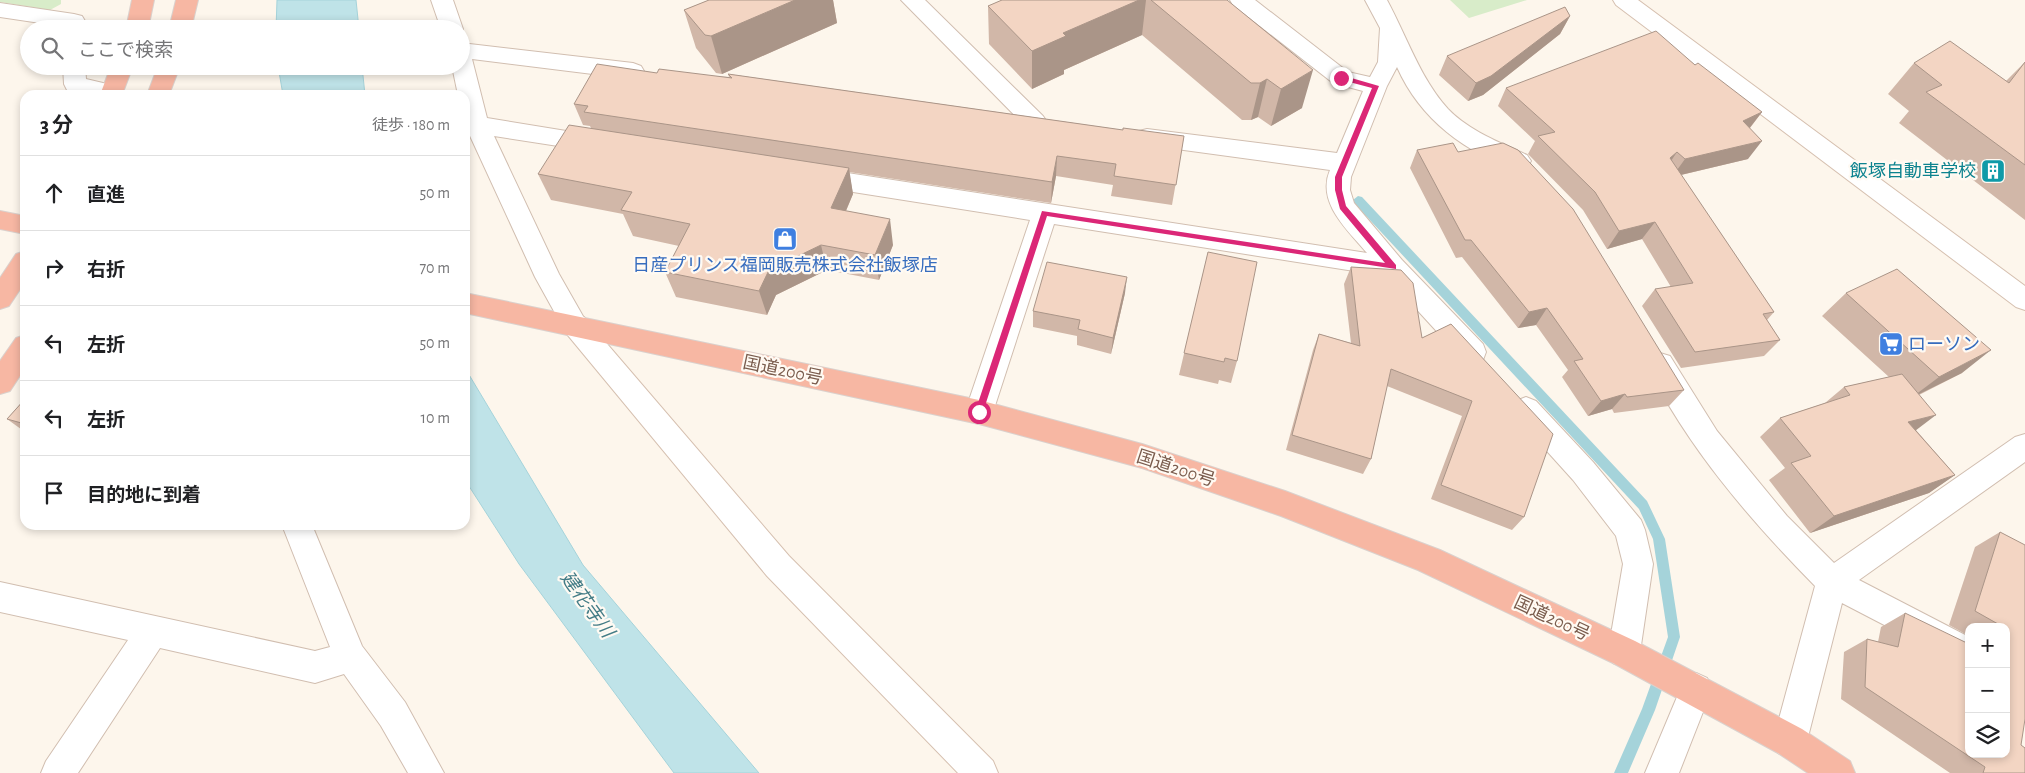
<!DOCTYPE html>
<html lang="ja">
<meta charset="utf-8">
<style>
:root{--surface:#fff;--page:#f6f6f6;--text:#202124;--muted:#757577;--line:#e0e0e0}
body{margin:0;font-family:"Alegreya Sans","Noto Sans JP",sans-serif;background:var(--page);color:var(--text)}
.controls{position:absolute;right:15px;bottom:15px;display:grid;overflow:hidden;border-radius:10px;box-shadow:0 2px 8px #0003}
.controls button{width:45px;height:45px;display:grid;place-items:center;padding:0;border:0;border-bottom:1px solid var(--line);background:var(--surface);color:var(--text);font:25px sans-serif}
.stop{position:absolute;width:15px;height:15px;margin:-11px;border:4px solid #db2777;border-radius:50%;background:#fff}
.stop.end{background:#db2777;border-color:#fff;box-shadow:0 1px 5px #0008}
.list{margin:0;padding:0;list-style:none}
h2{display:flex;justify-content:space-between;align-items:center;height:65px;margin:0;padding:0 20px;font-size:21px}
h2 small{font-size:16px;font-weight:400;color:var(--muted)}
.list li{display:grid;grid-template-columns:32px 1fr auto;gap:15px;align-items:center;box-sizing:border-box;height:75px;padding:0 20px;border-top:1px solid var(--line)}
.list b{display:block;font-size:19px;white-space:nowrap}
.list em{font-size:16px;font-style:normal;color:var(--muted)}
.icon{flex:none;width:28px;height:28px;fill:none;stroke:currentColor;stroke-width:2;stroke-linecap:round;stroke-linejoin:round}
.map{position:relative;flex:none;width:2025px;height:773px;overflow:hidden}
.search{position:absolute;background:var(--surface);box-shadow:0 2px 8px #0003;left:20px;top:20px;width:450px;height:55px;display:flex;align-items:center;gap:12px;box-sizing:border-box;padding:0 18px;border-radius:28px;color:var(--muted);font-size:19px}
.panel{position:absolute;background:var(--surface);box-shadow:0 2px 8px #0003;left:20px;top:90px;width:450px;height:440px;border-radius:15px}
.map>svg:first-child{display:block}
.green{fill:#d8ecc9}
.water{fill:#bfe3e8;stroke:#a5d3da}
.lines{fill:none;stroke-linecap:round;stroke-linejoin:round}
.stream{fill:#a5d3da;fill-rule:evenodd}
.street-casing{stroke:#d1beb0;stroke-width:2}
.secondary-casing{stroke:#d6c0b0;stroke-width:2}
.highway-casing{stroke:#dad1cd;stroke-width:2}
.street{fill:#fff;fill-rule:evenodd}
.secondary{fill:#fff;fill-rule:evenodd}
.highway{fill:#f7b7a3;fill-rule:evenodd}
.wall{fill:#d1b7a8}
.shaded-wall{fill:#aa9588}
.building{fill:#f3d5c3;stroke:#aa9588}
.route{fill:#db2777}
.labels{text-anchor:middle;stroke-width:4.5;stroke-linejoin:round;paint-order:stroke}
.culture-label{font-size:18px;fill:#0d838f;stroke:#fffaf3;text-anchor:end}
.shop-label{font-size:18px;fill:#366cbe;stroke:#fffaf3}
.street-label{font-size:18px;fill:#7a5c4d;stroke:#fffaf3}
.water-label{font-size:19px;font-style:italic;fill:#437c86;stroke:#fffaf3}
</style>
<div class="map">
<svg width="2025" height="773" viewBox="0 0 2025 773">
<rect width="100%" height="100%" fill="#fdf6ec"/>
<path class="green" d="M0 0H61V4L50 10 0 2Z
M1450 0H1527L1469 18Z"/>
<path class="water" d="M277 0H356L359 29H276Z
M278 66H362L365 95H283Z
M465 368 583 565 759 773H674L519 564 465 480Z"/>
<g class="lines">
<path class="stream" d="M1358 196 1362 197 1647 501 1665 539 1680 637 1655 710 1628 773H1614L1642 709 1668 637 1653 539 1639 509 1354 203 1353 200Z"/>
<defs>
<path id="street" d="M431 0H453L463 29 461 32V29H441Z
M901 0H925L1043 116 1047 122 1043 128 1035 130 1027 128Z
M1230 0H1255L1348 72 1370 77 1378 62 1380 28 1365 0H1387C1407 37 1420 78 1448 109 1469 131 1501 143 1527 155L1531 161 1527 167 1519 170C1466 154 1420 119 1397 67L1387 86 1351 177 1350 190 1354 203 1402 260 1483 344 1486 352 1483 360 1473 363 1463 360 1386 276 1054 224 993 412 989 420 979 424 969 420 965 412 1030 220 815 186 806 183 803 177 806 171 815 168 1367 253C1348 230 1316 203 1330 170L1147 145 1139 143 1135 137 1139 131 1147 129 1337 153 1363 91 1333 83 1233 5Z
M0 3 74 14 82 16 85 21 82 26 74 28 0 17Z
M461 43 633 63 641 66 644 71 641 76 633 79 472 59 487 118 597 136 605 138 609 144 605 150 597 152 494 136 559 274 588 325 584 333 575 336 566 333 535 277 465 125V95H458L452 66H461Z
M63 66H85L86 79 120 87 123 93 122 95H88L67 90 64 84Z
M1660 353 1670 356 1717 431 1787 516 1834 563 2015 437 2025 434V462L1859 580 1969 637V669L1842 603 1807 741 1802 753 1790 758 1778 753 1773 741 1815 586C1750 520 1688 448 1646 364L1650 356Z
M1526 397 1536 401 1593 462 1641 520 1645 530 1653 564 1640 652 1635 663 1624 667 1613 663 1608 652 1623 564 1616 536 1573 480 1516 417 1512 409 1516 401Z
M282 525H312L362 646 405 702 444 773H408L381 726 344 674 315 683 160 648 78 773H41L46 761 128 640 0 612V582L315 651 330 647Z
M1696 673 1707 678 1712 689 1679 773H1645L1685 678Z"/>
<path id="secondary" d="M1613 0H1638L2025 286V310L2016 307 1616 5Z
M575 314 584 317 789 556 993 761 998 773H958L767 576 566 333 562 325 566 317Z"/>
<path id="highway" d="M132 0H154L148 29H126Z
M176 0H198L191 29H169Z
M111 66H133L122 95H100Z
M158 66H180L169 95H147Z
M0 211 25 216V234L0 229Z
M25 251V282L9 306 0 309V278L16 254Z
M465 293 979 400 1142 444 1285 491 1440 550 1635 641 1802 729 1850 761 1855 773H1808L1778 753 1613 663 1418 570 1281 516 1142 468 979 424 465 313Z
M25 335V368L10 391 0 394V361L16 338Z"/>
</defs>
<use href="#street" class="street-casing"/>
<use href="#secondary" class="secondary-casing"/>
<use href="#highway" class="highway-casing"/>
<use href="#street" class="street"/>
<use href="#secondary" class="secondary"/>
<use href="#highway" class="highway"/>
</g>
<path class="wall" d="M709 0H833L837 23 722 74 716 73 696 48 684 10Z
M1002 0H1227L1302 108 1271 126 1258 117 1251 120H1242L1142 35 1064 70V74L1032 89 989 44 988 6Z
M1570 16 1560 34 1483 95 1468 101 1439 75 1447 56Z
M2025 62V220L1899 123 1909 111 1888 94 1914 63 2006 81Z
M1695 65 1762 112 1750 128 1748 159 1681 175 1774 312 1767 320 1780 340 1764 356 1681 368 1642 306 1655 289 1671 287 1642 239 1607 249 1583 210 1528 154 1535 141 1498 106 1506 88Z
M657 73 729 77 728 74 1123 130 1184 136 1172 205 1111 196 1113 185 1056 176 1051 203 849 172 853 194 846 211 893 245 879 280 827 270 776 295 767 315 676 297 665 272 679 246 633 236 623 214 551 200 538 174 591 128 590 126 583 125 574 104Z
M1417 150 1458 152 1684 390 1669 406 1614 413 1612 409 1588 416 1562 377 1568 370 1536 325 1518 328 1462 257 1456 258 1410 168Z
M1208 252 1237 361 1231 383 1219 380 1218 384 1179 375Z
M1351 267 1422 338 1451 324 1524 517 1512 530 1431 499 1462 416 1387 386 1371 459 1363 474 1286 450 1313 350 1319 334 1351 343 1344 284Z
M1125 293 1111 354 1077 345V336L1033 327V311Z
M1846 293 1962 373 1919 395 1916 430 1955 475 1929 493 1810 533 1769 480 1785 468 1760 437 1780 418 1825 403 1844 387 1889 377 1822 316Z
M25 399V432L7 419Z
M2000 532 2021 745 2025 773H1950L1841 699 1844 652 1867 639 1878 642 1881 627 1905 613 2006 754V627H1969V636L1949 625 1975 547Z"/>
<path class="shaded-wall" d="M795 0H833L837 23 722 74 711 36Z
M1139 0H1146L1142 35 1064 70V74L1032 89V51L1063 33Z
M1570 16 1560 34 1483 95 1468 101 1476 83Z
M1313 70 1302 108 1271 126 1281 89Z
M1267 79 1258 117 1251 120 1260 83Z
M1762 112 1748 130 1743 121Z
M1762 141 1748 159 1672 177 1685 159Z
M1677 152 1665 170 1670 158Z
M1057 156 1056 176 1051 203 1052 182Z
M849 168 853 194 836 234 831 208Z
M890 219 893 245 879 280 875 255Z
M1655 222 1642 239 1607 249 1619 231Z
M821 245 827 270 776 295 767 315 759 291 769 270Z
M1127 277 1125 293 1111 354 1113 338Z
M1547 308 1536 325 1518 328 1529 312Z
M1991 350 1962 373 1911 398 1939 377Z
M1625 394 1612 409 1588 416 1601 401Z
M1936 415 1911 434 1908 422Z
M1955 475 1929 493 1810 533 1834 516Z"/>
<path class="building" d="M709 0H795L711 36 705 35 684 10Z
M1002 0H1139L1063 33 1066 36 1032 51 988 6Z
M1151 0H1227L1313 70 1281 89 1267 79 1260 83H1251Z
M1565 7 1570 16 1491 76 1476 83 1447 56Z
M1656 31 1695 65 1698 63 1762 112 1743 121 1762 141 1685 159 1677 152 1670 158 1774 312 1763 314 1780 340 1695 352 1655 289 1693 283 1655 222 1619 231 1595 192 1538 136 1555 132 1506 88Z
M1950 41 2009 83 2025 62V165L1926 92 1942 85 1914 63Z
M597 64 657 73 659 69 732 78 728 74 1123 130V128L1184 136 1176 185 1114 176 1116 164 1057 156 1052 182 584 112 588 106 574 104Z
M569 125 849 168 831 208 890 219 875 255 821 245 769 270 759 291 665 272 690 224 621 210 632 192 538 174Z
M1453 143 1458 152 1503 143 1518 150 1573 209 1684 390 1627 397 1625 394 1601 401 1574 361 1583 359 1547 308 1529 312 1471 240H1465L1417 150Z
M1208 252 1257 262 1237 361 1225 358 1224 362 1184 353Z
M1047 262 1127 277 1113 338 1078 329 1080 320 1033 311Z
M1351 267 1401 270 1413 283 1422 338 1451 324 1553 434 1524 517 1441 485 1472 401 1391 369 1371 459 1292 435 1319 334 1360 346Z
M1897 269 1991 350 1939 377 1846 293Z
M1902 374 1936 415 1908 422 1955 475 1834 516 1791 463 1811 456 1780 418 1850 395 1844 387Z
M25 399V424L7 419Z
M2000 532 2025 545V719L2021 745 2025 748V773H1983L1985 767 1865 687 1867 639 1898 647 1905 613 1969 644V754H2006V627H1998V624L1975 611Z"/>
<path class="route" d="M1341 75 1379 86 1342 177V190L1346 206 1396 265V269L1047 216 983 412 979 416 976 415 975 412 1042 211 1385 263 1340 209 1335 190V177L1372 88 1338 79 1337 78Z"/>
<defs>
<symbol id="building-square" viewBox="-11 -11 22 22"><rect x="-9" y="-9" width="18" height="18" rx="4" fill="#0f9aa8" stroke="#fffaf3"/><path d="M-4-6H4V6H1V3H-1V6H-4ZM-2.5-4.3h1.7v1.8h-1.7ZM.8-4.3h1.7v1.8H.8ZM-2.5-1h1.7V.8h-1.7ZM.8-1h1.7V.8H.8Z" fill="#fff"/></symbol>
<symbol id="shop-square" viewBox="-11 -11 22 22"><rect x="-9" y="-9" width="18" height="18" rx="4" fill="#3f7fe0" stroke="#fffaf3"/><path d="M-5-2.5h2.3a2.7 3.5 0 0 1 5.4 0H5L5.5 6h-11ZM-1.5-2.5h3a1.5 2.3 0 0 0-3 0Z" fill="#fff"/></symbol>
<symbol id="supermarket-square" viewBox="-11 -11 22 22"><rect x="-9" y="-9" width="18" height="18" rx="4" fill="#3f7fe0" stroke="#fffaf3"/><path d="M-6-5.5h2.5l.6 2H6L4.5 2H-2.5L-4.4-4H-6ZM-1.5 3.2a1.3 1.3 0 1 0 .1 0ZM3 3.2a1.3 1.3 0 1 0 .1 0Z" fill="#fff"/></symbol>
</defs>
<g fill-rule="evenodd">
<use href="#building-square" x="1979" y="157" width="28" height="28"/>
<use href="#shop-square" x="771" y="225" width="28" height="28"/>
<use href="#supermarket-square" x="1877" y="330" width="28" height="28"/>
</g>
<g class="labels">
<g class="culture-label">
<text x="1976" y="177">飯塚自動車学校</text>
</g>
<g class="shop-label">
<text x="785" y="271">日産プリンス福岡販売株式会社飯塚店</text>
<text x="1908" y="350" text-anchor="start">ローソン</text>
</g>
<g class="street-label">
<text transform="translate(783 370) rotate(12)" y="6">国道200号</text>
<text transform="translate(1176 468) rotate(18)" y="6">国道200号</text>
<text transform="translate(1552 618) rotate(25)" y="6">国道200号</text>
</g>
<g class="water-label">
<text transform="translate(588 604) rotate(54)" y="7">建花寺川</text>
</g>
</g>
</svg>
<div class="controls">
<button>+</button>
<button>−</button>
<button><svg class="icon" aria-label="layers" viewBox="0 0 24 24"><path d="M12 4l9 5-9 5-9-5zM3 14l9 5 9-5"/></svg></button>
</div>
<div class="stop" style="left:979px;top:412px"></div>
<div class="stop end" style="left:1341px;top:78px"></div>
<div class="search"><svg class="icon" aria-label="search" viewBox="0 0 24 24"><circle cx="10" cy="10" r="6"/><path d="M15 15l6 6"/></svg>ここで検索</div>
<section class="panel">
<h2>3 分<small>徒歩 · 180 m</small></h2>
<ul class="list">
<li><svg class="icon" aria-label="ahead" viewBox="0 0 24 24"><path d="M12 20V5M6 11l6-6 6 6"/></svg><div><b>直進</b></div><em>50 m</em></li>
<li><svg class="icon" aria-label="right" viewBox="0 0 24 24"><path d="M7 20v-9h11M14 6l5 5-5 5"/></svg><div><b>右折</b></div><em>70 m</em></li>
<li><svg class="icon" aria-label="left" viewBox="0 0 24 24"><path d="M17 20v-9H6M10 6l-5 5 5 5"/></svg><div><b>左折</b></div><em>50 m</em></li>
<li><svg class="icon" aria-label="left" viewBox="0 0 24 24"><path d="M17 20v-9H6M10 6l-5 5 5 5"/></svg><div><b>左折</b></div><em>10 m</em></li>
<li><svg class="icon" aria-label="arrive" viewBox="0 0 24 24"><path d="M6 21V4h12l-3 4 3 4H6"/></svg><div><b>目的地に到着</b></div></li>
</ul>
</section>
</div>
